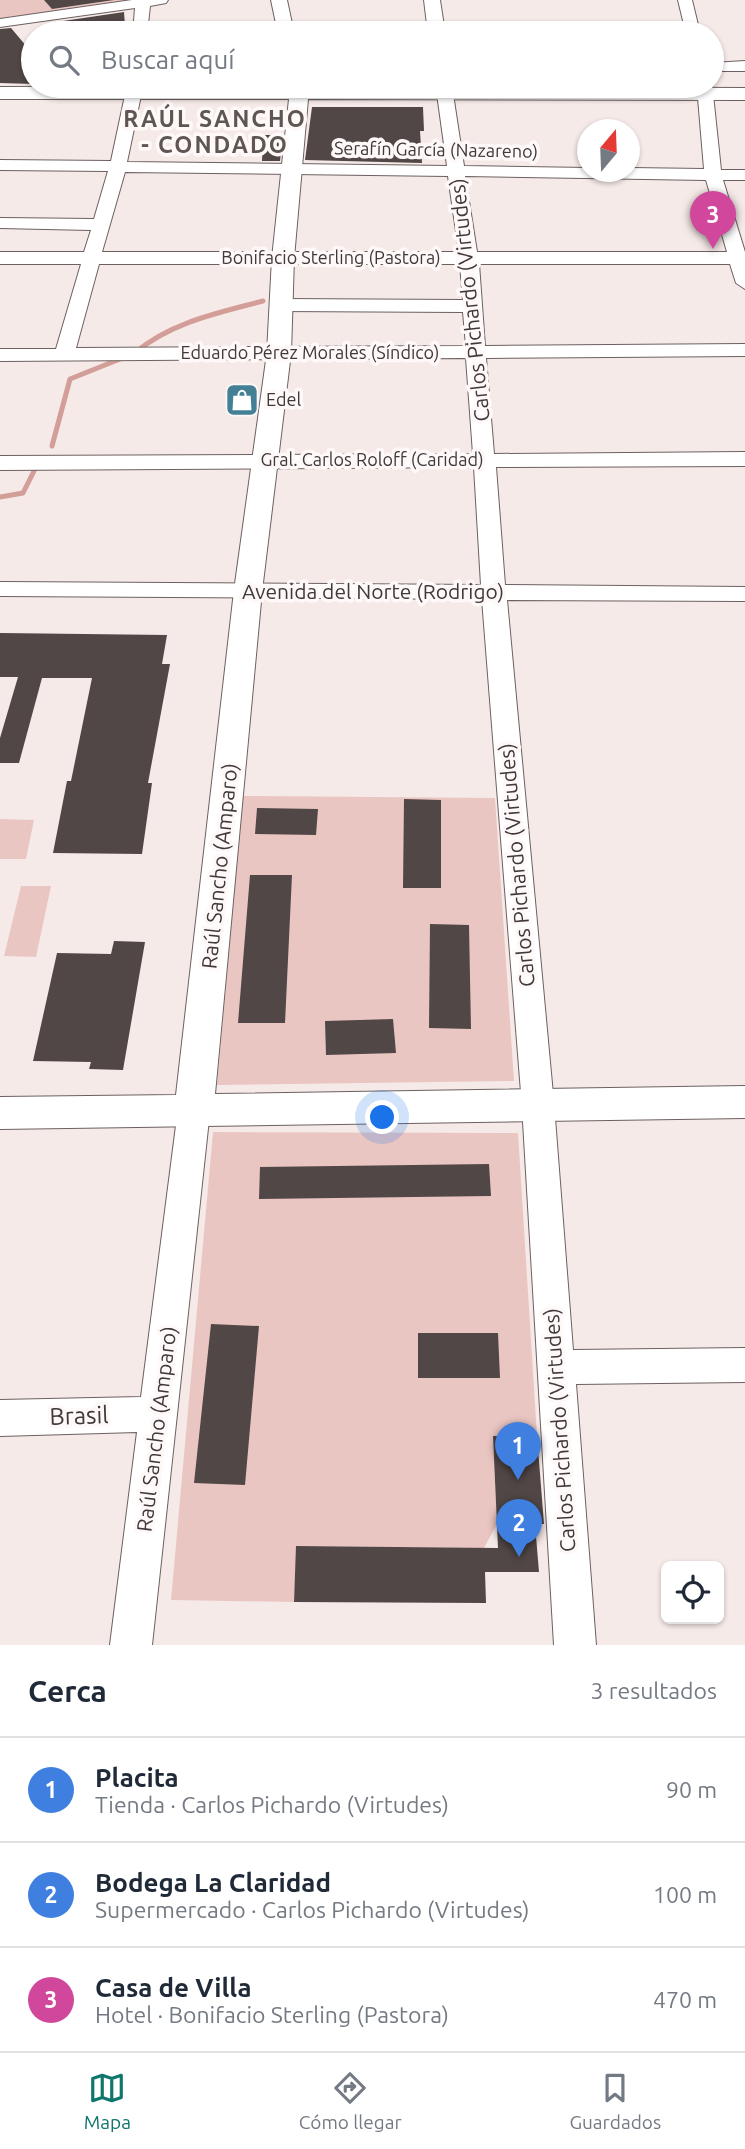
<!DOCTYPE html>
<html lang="es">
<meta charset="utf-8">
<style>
:root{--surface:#fff;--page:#f2f2f3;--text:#1f2937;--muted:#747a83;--line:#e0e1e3;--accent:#0f766e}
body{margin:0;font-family:Ubuntu,sans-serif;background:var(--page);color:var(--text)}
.controls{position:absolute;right:21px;bottom:21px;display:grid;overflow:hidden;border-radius:10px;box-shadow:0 2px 5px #0004}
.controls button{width:63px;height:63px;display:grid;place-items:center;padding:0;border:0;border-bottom:2px solid var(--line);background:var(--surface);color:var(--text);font:35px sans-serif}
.compass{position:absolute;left:577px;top:119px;width:63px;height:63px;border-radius:50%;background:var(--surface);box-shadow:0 2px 5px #0004;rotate:19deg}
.you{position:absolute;left:383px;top:1118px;width:24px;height:24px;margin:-18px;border:5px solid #fff;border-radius:50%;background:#1a73e8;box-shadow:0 0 0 10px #1a73e833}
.badge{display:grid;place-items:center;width:46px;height:46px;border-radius:50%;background:var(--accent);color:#fff;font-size:23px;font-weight:700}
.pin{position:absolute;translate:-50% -58px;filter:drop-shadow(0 2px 4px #0008)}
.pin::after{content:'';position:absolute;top:37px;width:24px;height:21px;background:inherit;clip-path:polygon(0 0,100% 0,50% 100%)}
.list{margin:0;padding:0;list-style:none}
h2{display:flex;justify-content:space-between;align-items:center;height:91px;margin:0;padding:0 28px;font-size:30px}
h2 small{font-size:23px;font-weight:400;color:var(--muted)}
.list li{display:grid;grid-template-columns:46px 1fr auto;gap:21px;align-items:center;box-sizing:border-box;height:105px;padding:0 28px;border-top:2px solid var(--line)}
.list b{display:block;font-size:26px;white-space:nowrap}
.list p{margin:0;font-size:23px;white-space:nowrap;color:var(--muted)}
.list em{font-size:23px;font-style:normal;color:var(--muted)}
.icon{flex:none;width:38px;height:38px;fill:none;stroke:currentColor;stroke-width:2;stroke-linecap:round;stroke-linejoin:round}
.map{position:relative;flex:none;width:745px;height:1645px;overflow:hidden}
.search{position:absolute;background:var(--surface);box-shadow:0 2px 5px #0004;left:21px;right:21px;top:21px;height:77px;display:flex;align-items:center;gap:18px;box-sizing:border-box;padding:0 24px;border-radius:38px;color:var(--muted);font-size:26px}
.sheet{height:406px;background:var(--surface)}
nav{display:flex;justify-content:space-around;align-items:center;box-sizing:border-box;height:98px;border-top:2px solid var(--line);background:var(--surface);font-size:19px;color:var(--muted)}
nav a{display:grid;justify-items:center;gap:4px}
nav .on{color:var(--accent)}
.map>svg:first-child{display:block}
.green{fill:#eac6c2}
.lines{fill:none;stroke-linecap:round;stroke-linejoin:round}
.stream{stroke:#d39d98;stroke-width:5}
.building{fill:#514746}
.minor-casing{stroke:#6c6160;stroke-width:2}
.tertiary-casing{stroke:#6c6160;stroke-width:2}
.minor{fill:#fff;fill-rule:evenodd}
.tertiary{fill:#fff;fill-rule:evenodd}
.labels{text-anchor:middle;stroke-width:7;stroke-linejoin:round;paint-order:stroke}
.far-street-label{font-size:18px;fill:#3f3a39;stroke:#fef9f8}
.far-poi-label{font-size:18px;fill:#3f3a39;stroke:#fef9f8;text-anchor:start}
.street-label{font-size:21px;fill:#3f3a39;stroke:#fef9f8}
.far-district-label{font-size:23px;font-weight:bold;letter-spacing:2px;fill:#5f5553;stroke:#fef9f8}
.near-street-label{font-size:24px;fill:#3f3a39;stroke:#fef9f8}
</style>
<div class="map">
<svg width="745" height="1645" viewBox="0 0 745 1645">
<rect width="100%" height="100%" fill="#f6eae8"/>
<path class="green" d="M0 0H145L0 22Z
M243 796 495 798 514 1081 217 1085Z
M0 819 34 820 26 859H0Z
M21 886H51L36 957 4 956Z
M213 1132 518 1133 537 1436H493L497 1524 484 1548 297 1546 294 1602 171 1600Z"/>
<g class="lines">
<path class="stream" d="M136 352C172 322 218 313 263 301
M52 446 70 379 125 357
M0 497 23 493 35 469"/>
</g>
<path class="building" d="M44 0H114L52 9Z
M124 12 125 26 74 32 63 21Z
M11 28 33 54V84L0 83V29Z
M312 107H423L424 131H420L422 163 305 160Z
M263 135H283L280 161H262Z
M0 633 167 635 162 664H170L148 783H152L142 854 53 853 67 781H71L92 678H42L19 763H0V738L18 677H0Z
M404 799 441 800V888H403Z
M257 808 318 809 316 835 255 834Z
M250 875H292L285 1023H238Z
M430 924 469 925 471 1029 429 1028Z
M114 941 145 942 123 1070 89 1069 91 1062 33 1061 57 953 111 954Z
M393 1019 396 1053 326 1055 325 1021Z
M489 1164 491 1196 259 1199 260 1167Z
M211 1324 259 1326 245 1485 194 1483Z
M418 1333H498L500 1378H418Z
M493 1436H537L544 1524H535L539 1572H485L486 1603 294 1602 296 1546 498 1548Z"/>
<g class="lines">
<defs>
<path id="minor" d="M132 0H168L166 3 150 6 147 33H133L135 8 0 27V19Z
M678 0H692L700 33H686Z
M745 61V71H712V63Z
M712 85 721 170H745V180H723L745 252V289L736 283 730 264H479L485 346 745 344V356L486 358 494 454 745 452V466L496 467 505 585 745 587V601L507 600 554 1105 573 1350 745 1348V1382L576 1384 596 1645H554L522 1105 482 599 0 596V582L481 585 474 467 0 470V456L473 454 466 358 0 361V349H56L81 264H0V252H84L91 230 0 228V218L94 219 108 171 0 170V160L111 161 127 86H143L127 162 447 166 437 94 445 89 453 94 464 166 588 168V172H630V168L704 169 697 86ZM125 172 448 176 459 252H102ZM465 176 706 180 727 252H477ZM99 264H460L463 300 281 299 271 305 281 311 463 312 466 346 76 348Z
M194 1097 206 1101 210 1110 152 1645H110L137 1432 0 1436V1400L141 1397 178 1110 182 1101Z"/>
<path id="tertiary" d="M271 0H287L294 33H278Z
M424 0H440L445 33H428Z
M288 86 745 88V100L308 99 294 258 291 353 262 591 215 1094 745 1086V1118L0 1129V1097L176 1095 234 591 267 353 272 258 289 99H0V87Z"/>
</defs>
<use href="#minor" class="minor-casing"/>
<use href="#tertiary" class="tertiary-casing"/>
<use href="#minor" class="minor"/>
<use href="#tertiary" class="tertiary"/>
</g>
<defs>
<symbol id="shop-square" viewBox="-11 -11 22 22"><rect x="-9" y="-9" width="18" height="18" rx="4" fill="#438096" stroke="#fef9f8"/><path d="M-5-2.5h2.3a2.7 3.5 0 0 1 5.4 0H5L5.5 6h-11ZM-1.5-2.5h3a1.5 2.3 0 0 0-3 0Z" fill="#fff"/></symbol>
</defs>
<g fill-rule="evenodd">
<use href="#shop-square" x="223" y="381" width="38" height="38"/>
</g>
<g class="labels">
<g class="far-street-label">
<text transform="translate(436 150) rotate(1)" y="6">Serafín García (Nazareno)</text>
<text x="331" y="264">Bonifacio Sterling (Pastora)</text>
<text x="310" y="359">Eduardo Pérez Morales (Síndico)</text>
<text x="372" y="466">Gral. Carlos Roloff (Caridad)</text>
</g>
<g class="far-poi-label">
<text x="266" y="406">Edel</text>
</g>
<g class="street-label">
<text transform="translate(470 300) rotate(-96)" y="7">Carlos Pichardo (Virtudes)</text>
<text x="373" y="599">Avenida del Norte (Rodrigo)</text>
<text transform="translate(517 865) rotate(-95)" y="7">Carlos Pichardo (Virtudes)</text>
<text transform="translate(220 866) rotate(-84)" y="7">Raúl Sancho (Amparo)</text>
<text transform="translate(157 1429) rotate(-83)" y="7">Raúl Sancho (Amparo)</text>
<text transform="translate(560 1430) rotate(-94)" y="7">Carlos Pichardo (Virtudes)</text>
</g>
<g class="far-district-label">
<text x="215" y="127">RAÚL SANCHO<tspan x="215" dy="26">- CONDADO</tspan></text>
</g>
<g class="near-street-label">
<text transform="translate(79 1416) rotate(-2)" y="8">Brasil</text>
</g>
</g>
</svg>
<div class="controls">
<button><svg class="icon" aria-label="locate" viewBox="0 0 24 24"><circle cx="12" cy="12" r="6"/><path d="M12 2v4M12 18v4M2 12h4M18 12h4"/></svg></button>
</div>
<svg class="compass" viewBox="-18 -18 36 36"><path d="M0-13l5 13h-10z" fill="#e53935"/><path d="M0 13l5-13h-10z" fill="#747a83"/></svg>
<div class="you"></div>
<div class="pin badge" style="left:518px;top:1480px;background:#3f7fe0">1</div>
<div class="pin badge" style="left:519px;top:1557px;background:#3f7fe0">2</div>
<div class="pin badge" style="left:713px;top:249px;background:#d1479c">3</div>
<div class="search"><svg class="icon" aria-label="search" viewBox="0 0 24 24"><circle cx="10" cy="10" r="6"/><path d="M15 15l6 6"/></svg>Buscar aquí</div>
</div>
<section class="sheet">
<h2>Cerca<small>3 resultados</small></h2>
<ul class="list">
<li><span class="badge" style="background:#3f7fe0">1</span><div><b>Placita</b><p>Tienda · Carlos Pichardo (Virtudes)</p></div><em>90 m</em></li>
<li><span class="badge" style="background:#3f7fe0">2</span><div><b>Bodega La Claridad</b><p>Supermercado · Carlos Pichardo (Virtudes)</p></div><em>100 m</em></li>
<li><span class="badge" style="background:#d1479c">3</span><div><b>Casa de Villa</b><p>Hotel · Bonifacio Sterling (Pastora)</p></div><em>470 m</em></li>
</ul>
</section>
<nav>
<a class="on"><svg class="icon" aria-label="map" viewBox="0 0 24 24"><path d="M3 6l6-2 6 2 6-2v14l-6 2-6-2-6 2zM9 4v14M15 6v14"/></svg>Mapa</a>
<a><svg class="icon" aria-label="directions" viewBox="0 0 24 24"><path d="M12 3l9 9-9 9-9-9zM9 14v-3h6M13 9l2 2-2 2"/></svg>Cómo llegar</a>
<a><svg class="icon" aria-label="saved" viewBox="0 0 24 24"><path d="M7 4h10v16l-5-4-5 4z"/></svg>Guardados</a>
</nav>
